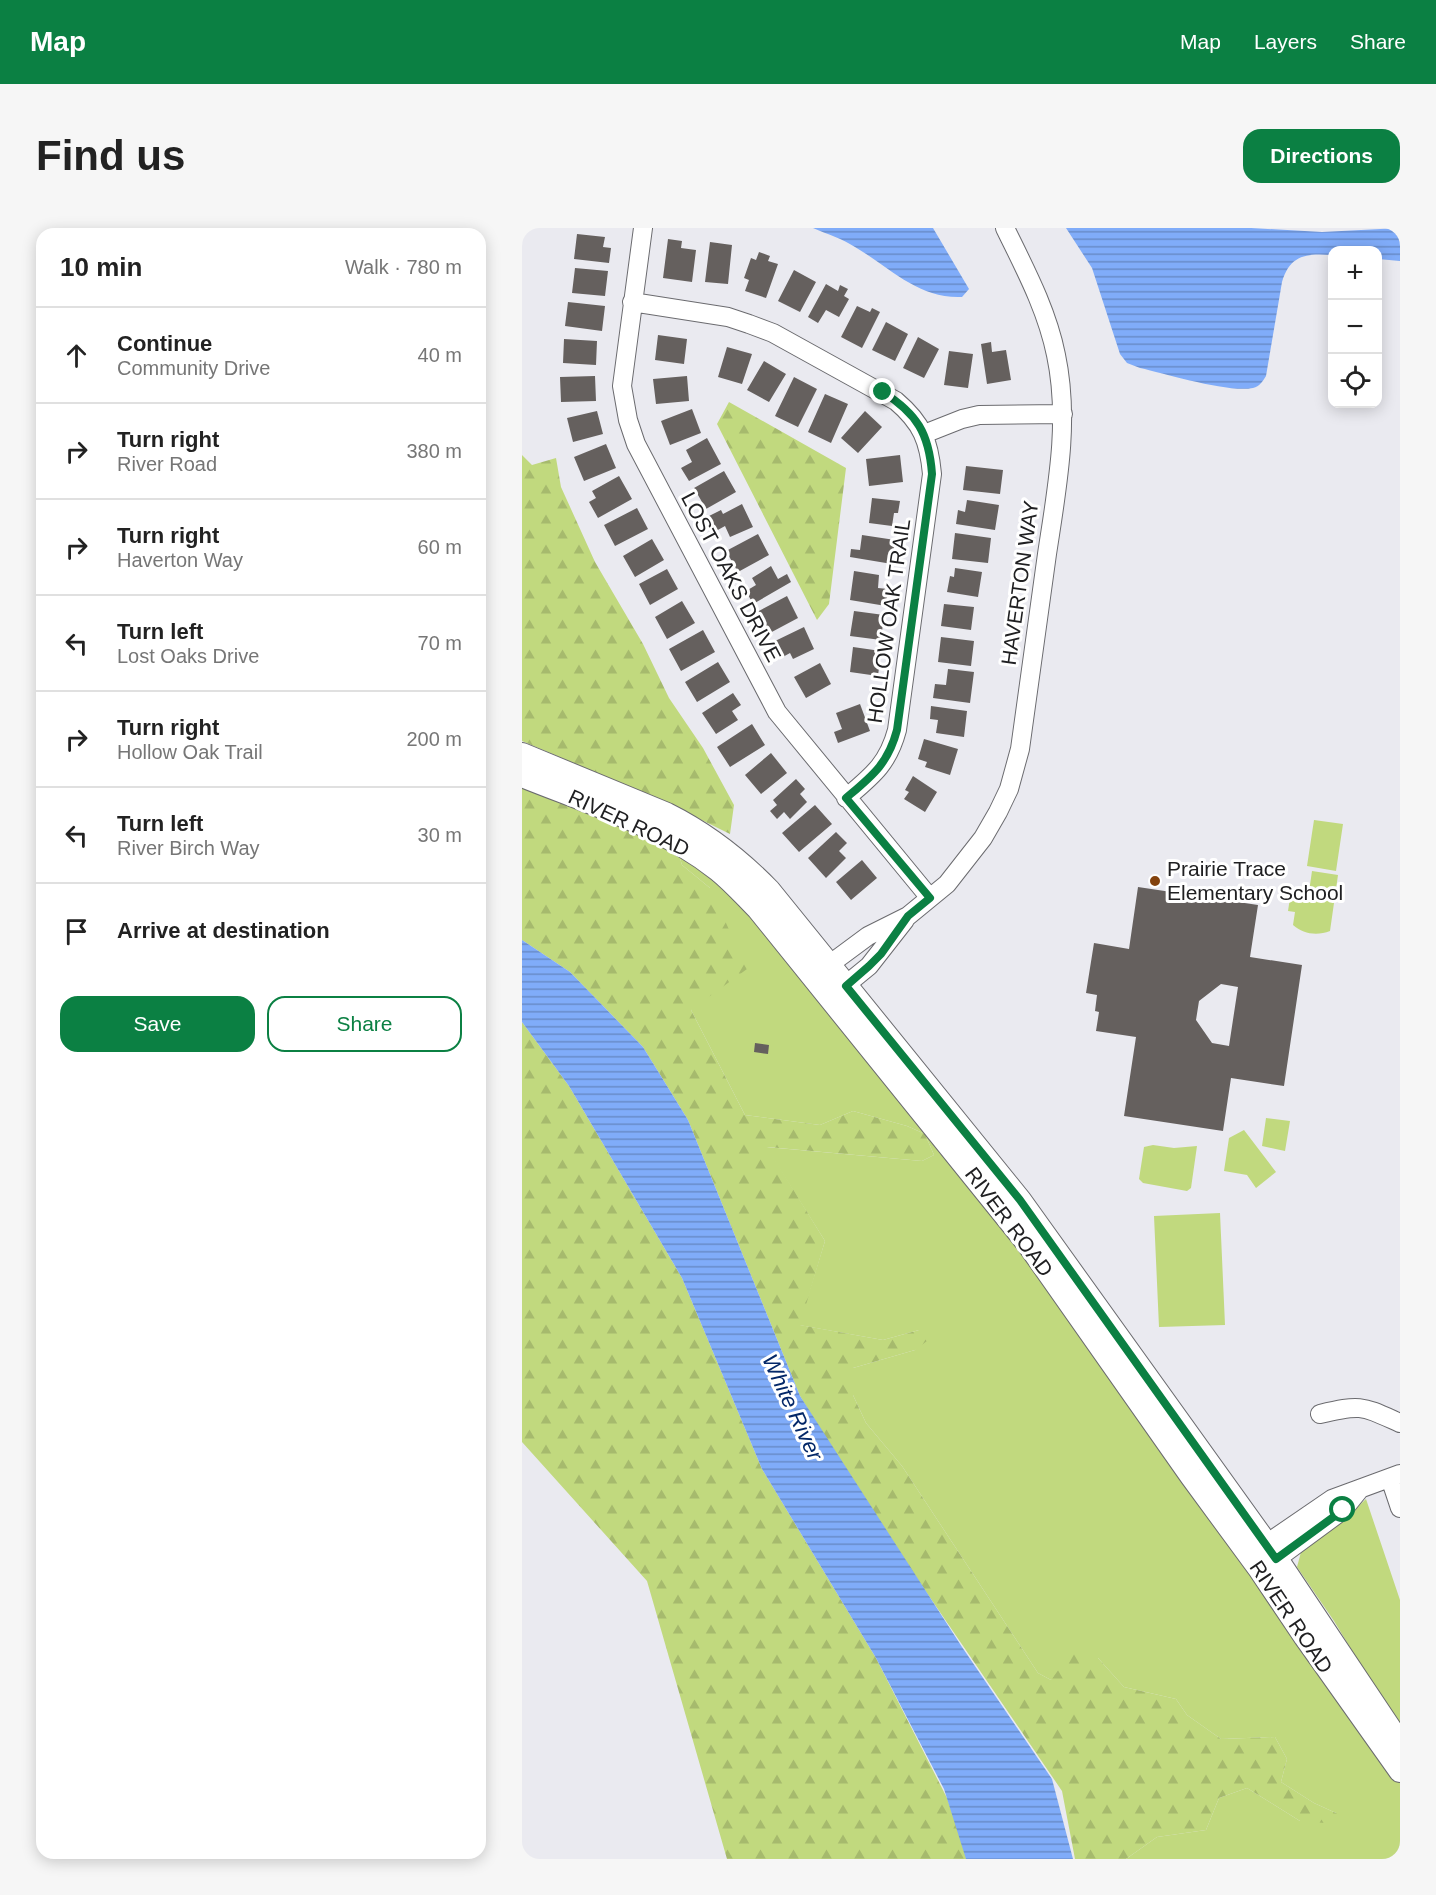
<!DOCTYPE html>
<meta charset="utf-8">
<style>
:root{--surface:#fff;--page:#f6f6f6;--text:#222;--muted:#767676;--line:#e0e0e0;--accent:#0b8043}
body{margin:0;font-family:Helvetica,sans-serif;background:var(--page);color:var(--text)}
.controls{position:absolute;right:18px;top:18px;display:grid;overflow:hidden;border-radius:12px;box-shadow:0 3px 15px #0003}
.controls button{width:54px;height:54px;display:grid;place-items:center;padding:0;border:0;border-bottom:2px solid var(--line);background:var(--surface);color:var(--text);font:30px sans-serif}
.stop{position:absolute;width:18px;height:18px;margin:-14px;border:4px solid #0b8043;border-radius:50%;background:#fff}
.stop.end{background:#0b8043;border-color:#fff;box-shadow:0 2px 6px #0008}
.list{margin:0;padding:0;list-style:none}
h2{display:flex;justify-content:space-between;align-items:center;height:78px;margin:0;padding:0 24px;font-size:26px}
h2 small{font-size:20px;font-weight:400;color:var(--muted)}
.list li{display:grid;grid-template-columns:39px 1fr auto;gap:18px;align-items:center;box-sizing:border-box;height:96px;padding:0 24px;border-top:2px solid var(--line)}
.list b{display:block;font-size:22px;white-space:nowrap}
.list p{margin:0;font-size:20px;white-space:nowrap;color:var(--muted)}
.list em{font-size:20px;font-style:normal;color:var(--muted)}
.actions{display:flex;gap:12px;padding:18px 24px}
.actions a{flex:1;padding:14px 0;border:2px solid var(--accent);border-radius:18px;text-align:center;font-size:21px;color:var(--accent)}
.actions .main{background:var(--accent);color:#fff}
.icon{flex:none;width:33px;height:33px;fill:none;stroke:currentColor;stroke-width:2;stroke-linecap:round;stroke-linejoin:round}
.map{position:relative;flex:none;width:878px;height:1631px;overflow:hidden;border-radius:18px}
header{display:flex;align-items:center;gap:36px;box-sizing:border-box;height:84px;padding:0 30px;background:var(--accent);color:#fff}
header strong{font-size:28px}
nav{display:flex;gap:33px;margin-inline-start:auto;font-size:21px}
.intro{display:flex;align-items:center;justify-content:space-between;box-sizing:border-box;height:144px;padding:0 36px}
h1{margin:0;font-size:42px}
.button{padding:15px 27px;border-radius:18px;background:var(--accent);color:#fff;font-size:21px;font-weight:700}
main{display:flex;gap:36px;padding:0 36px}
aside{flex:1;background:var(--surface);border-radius:18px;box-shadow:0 3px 15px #0003}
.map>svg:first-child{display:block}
.green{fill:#c1d97e}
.forest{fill:url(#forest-firs)}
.water{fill:url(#water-rules)}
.building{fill:#65605e;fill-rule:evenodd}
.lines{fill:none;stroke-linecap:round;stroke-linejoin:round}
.minor-casing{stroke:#6b6b6f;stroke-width:20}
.major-casing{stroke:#6b6b6f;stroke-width:24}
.minor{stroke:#fff;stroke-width:18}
.major{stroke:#fff;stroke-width:22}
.route{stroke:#0b8043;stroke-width:8}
.poi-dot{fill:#83420d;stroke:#fff;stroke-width:2}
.labels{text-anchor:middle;stroke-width:6;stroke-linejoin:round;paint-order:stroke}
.street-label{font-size:21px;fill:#202022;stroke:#fff}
.poi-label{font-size:21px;fill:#202022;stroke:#fff;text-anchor:start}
.water-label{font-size:22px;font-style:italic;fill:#032768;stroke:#fff}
</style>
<header>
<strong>Map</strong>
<nav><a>Map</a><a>Layers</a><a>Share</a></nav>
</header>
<div class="intro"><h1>Find us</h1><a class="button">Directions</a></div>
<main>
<aside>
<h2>10 min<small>Walk · 780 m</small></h2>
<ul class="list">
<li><svg class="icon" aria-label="ahead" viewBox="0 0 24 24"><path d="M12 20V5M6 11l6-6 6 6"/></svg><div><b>Continue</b><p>Community Drive</p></div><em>40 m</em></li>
<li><svg class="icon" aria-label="right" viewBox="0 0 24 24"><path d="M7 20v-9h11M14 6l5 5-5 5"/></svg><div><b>Turn right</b><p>River Road</p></div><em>380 m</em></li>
<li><svg class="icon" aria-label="right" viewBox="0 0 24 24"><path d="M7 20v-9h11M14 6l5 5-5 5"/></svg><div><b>Turn right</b><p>Haverton Way</p></div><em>60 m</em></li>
<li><svg class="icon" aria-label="left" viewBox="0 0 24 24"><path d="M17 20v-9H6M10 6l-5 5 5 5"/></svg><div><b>Turn left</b><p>Lost Oaks Drive</p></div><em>70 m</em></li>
<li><svg class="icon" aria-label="right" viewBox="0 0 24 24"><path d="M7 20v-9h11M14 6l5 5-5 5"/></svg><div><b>Turn right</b><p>Hollow Oak Trail</p></div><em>200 m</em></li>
<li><svg class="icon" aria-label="left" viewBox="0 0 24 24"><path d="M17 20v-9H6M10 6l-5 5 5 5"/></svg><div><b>Turn left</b><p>River Birch Way</p></div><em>30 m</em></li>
<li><svg class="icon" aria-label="arrive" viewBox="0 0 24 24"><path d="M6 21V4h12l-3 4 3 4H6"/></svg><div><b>Arrive at destination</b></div></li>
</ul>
<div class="actions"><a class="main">Save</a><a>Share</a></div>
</aside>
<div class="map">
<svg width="878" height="1631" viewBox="0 0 878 1631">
<defs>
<pattern id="forest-firs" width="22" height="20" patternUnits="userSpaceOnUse" patternTransform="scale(1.5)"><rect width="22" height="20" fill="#c1d97e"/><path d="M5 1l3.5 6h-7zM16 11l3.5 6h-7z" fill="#a6ba6d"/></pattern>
<pattern id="water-rules" width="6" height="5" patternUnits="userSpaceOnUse" patternTransform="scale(1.5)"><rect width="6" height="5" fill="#80acf9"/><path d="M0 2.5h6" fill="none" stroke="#688cc9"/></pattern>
</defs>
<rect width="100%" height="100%" fill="#eaeaf0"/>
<path class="green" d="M792 592 821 596 814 643 785 638Z
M153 613 197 643 411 896 878 1543V1631H604L635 1609 684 1602 697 1570 725 1560 778 1593 814 1585 792 1575 759 1554 765 1531 753 1509 699 1511 665 1487 654 1471 602 1459 576 1430 529 1452 516 1445 380 1238 344 1195 331 1167V1140L393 1122 397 1102 361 1112 277 1097 303 1013 244 919 400 933 412 927 403 906 385 898 331 883 298 897 223 887 169 782 188 660 160 637Z
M790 643 816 647 808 703C795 708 781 706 771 697L773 684 766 683 769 663 778 664 788 657Z
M744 890 768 893 763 923 740 918Z
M722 902 754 944 734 960 725 947 702 943 707 910Z
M631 917 652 920 675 918 669 960 665 963 621 955 617 951 622 919Z
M698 985 703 1097 637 1099 632 988Z
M844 1271 878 1372V1502L812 1393 775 1339 779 1324 825 1289Z"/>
<path class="forest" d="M207 174 324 240 307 376 295 392 195 196Z
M0 227 10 237 34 230 39 259 73 334 121 416 147 470 181 520 212 577 208 606 143 574 0 513Z
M0 554 153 613 160 637 188 660 225 741 169 782 223 887 298 897 331 883 385 898 403 906 412 927 400 933 245 919 303 1013 278 1097 361 1112 397 1102 409 1110 393 1122 331 1140V1167L344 1195 380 1238 516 1445 529 1452 551 1422 576 1430 602 1459 654 1471 665 1487 699 1511 753 1509 765 1531 759 1554 792 1575 814 1585 828 1597 778 1593 725 1560 697 1570 684 1602 635 1609 604 1631H553L540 1563 336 1264 278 1168 166 892 121 819 48 744 0 712Z
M0 794 47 858 160 1050 240 1241 354 1430 425 1570 446 1631H205L125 1353 0 1214Z"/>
<path class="water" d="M291 0H411L447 61 440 69C396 71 369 40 333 19 321 11 305 6 291 0Z
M544 0H729L800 4 878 0V33L856 31V22H810V27C784 25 768 27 760 54L744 148C740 154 738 158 731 160 706 165 645 146 618 140L605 135 598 126 570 40Z
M0 712 48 744 121 819 166 892 278 1168 440 1419 530 1551 551 1631H444L422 1561 354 1430 240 1241 160 1050 47 858 0 794Z"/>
<path class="building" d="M55 6 83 9 81 19 89 20 87 35 52 31Z
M146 11 160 13 159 20 174 22 170 54 141 50Z
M188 14 210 17 206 56 183 54Z
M237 24 248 28 246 33 256 36 244 70 223 63 227 52 222 50 229 30 234 32Z
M53 40 86 43 83 68 50 65Z
M272 42 294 54 278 84 256 73Z
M304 56 316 63 318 57 326 61 322 68 327 71 317 89 304 82 296 95 286 89Z
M46 74 83 78 80 103 43 98Z
M335 78 348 84 350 80 358 84 340 120 319 109Z
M364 94 386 106 373 133 350 122Z
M136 107 165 111 162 136 133 132Z
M396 109 417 121 402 150 381 140Z
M42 111 75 113 74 137 41 135Z
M469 114 470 124 484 122 489 152 465 156 459 116Z
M205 119 230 126 220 156 196 149Z
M427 123 451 126 446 160 422 157Z
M242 133 264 146 247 174 225 162Z
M73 148 74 173 39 174 38 149Z
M165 148 167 173 134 176 131 151Z
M272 149 295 161 276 199 253 188Z
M303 166 326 176 309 215 286 204Z
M170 181 179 205 148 217 139 193Z
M75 183 81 206 51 214 45 190Z
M343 183 360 199 336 225 319 210Z
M185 210 199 236 167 253 159 240 170 234 164 222Z
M84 216 94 240 62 253 52 229Z
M378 227 381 254 347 258 344 231Z
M444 238 481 242 478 266 441 262Z
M202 243 214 264 184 281 172 260Z
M97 248 110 271 76 290 67 274 74 270 70 263Z
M350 270 378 273 376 285H372L370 298 347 295Z
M445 272 477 277 473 302 434 296 436 282 443 284Z
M220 276 231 299 208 309 203 298 194 303 187 288 199 282 201 286Z
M115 280 126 301 93 318 82 297Z
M433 305 469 310 466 335 430 331Z
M236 306 247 327 216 344 204 323Z
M340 307 373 312 370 336 328 329 329 321 338 322Z
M130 311 142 332 113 349 101 328Z
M249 338 256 351 265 346 269 354 231 376 224 363 234 357 230 350Z
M433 340 460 344 456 369 425 364 428 348 432 349Z
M145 341 156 361 128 377 117 356Z
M332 343 357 347 356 360 366 361 364 378 328 372Z
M265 368 276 390 246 406 235 384Z
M160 373 173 395 145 411 133 389Z
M422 376 452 379 449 402 419 398Z
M332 383 362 387 359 412 328 408Z
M282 399 292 421 271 431 268 425 259 430 251 414Z
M181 402 193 424 159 443 147 421Z
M419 409 452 413 449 438 416 434Z
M331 419 359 423 356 448 328 444Z
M196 434 208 454 175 474 163 454Z
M298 435 309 456 284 470 272 449Z
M426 441 452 444 448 475 411 470 413 456 424 457Z
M211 465 219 477 210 483 216 492 194 506 180 485Z
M338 476 348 503 316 515 312 504 320 501 314 485Z
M409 478 445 483 442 509 414 505 416 492 408 491Z
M230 496 243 517 208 539 195 519Z
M402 511 436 521 428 547 403 539 405 534 396 531Z
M249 525 265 545 239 566 223 547Z
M391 548 415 564 403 584 382 571 387 564 383 562Z
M274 551 283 561 278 566 285 574 268 591 262 584 255 591 248 583 255 577 251 572Z
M293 577 310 596 277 624 260 605Z
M314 604 325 615 317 623 324 630 304 650 286 630Z
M340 632 355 650 329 672 314 654Z
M616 659 736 677 728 729 780 737 762 858 709 850 701 903 602 888 614 809 574 803 577 784 573 783 575 767 564 765 572 715 607 721ZM699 756 716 759 707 818 690 815 674 792 677 773Z
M233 815 247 817 246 826 232 824Z"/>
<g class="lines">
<defs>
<path id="minor" d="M121 0 100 158 106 192 114 216 255 484 408 670
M110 74 206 89 227 96 251 105 374 173C400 195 407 213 410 246L375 502C366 536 350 548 324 570
M402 206 440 191 457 187 541 186
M296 745 346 708 386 688 425 656 461 610 476 584 487 561 498 521C507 456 516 391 525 326 535 260 548 193 534 127 525 82 503 41 483 0
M314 765 347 738 383 692
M798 1186C840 1176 840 1178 878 1195
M868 1250 878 1280
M734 1323 810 1271 878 1246
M745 1338 821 1282 838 1261"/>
<path id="major" d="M0 526 145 586C185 606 216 630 247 662L498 972 747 1319 878 1515
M0 548C67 575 139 597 196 642 211 654 223 668 236 681L506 1016 669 1248 738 1342 783 1409 878 1543"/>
</defs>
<use href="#minor" class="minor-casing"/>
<use href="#major" class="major-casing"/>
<use href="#minor" class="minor"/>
<use href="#major" class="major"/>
</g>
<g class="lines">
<path class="route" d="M361 164C395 186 407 205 410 246L375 502C366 536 350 548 324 570L408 670 386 688 359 726 347 738 324 758 498 972 754 1331 821 1282"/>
</g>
<circle class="poi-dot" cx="633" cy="653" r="6"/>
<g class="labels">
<g class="street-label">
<text transform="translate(209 349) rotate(62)" y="7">LOST OAKS DRIVE</text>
<text transform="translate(498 355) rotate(-82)" y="7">HAVERTON WAY</text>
<text transform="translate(367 393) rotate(-82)" y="7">HOLLOW OAK TRAIL</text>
<text transform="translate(107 595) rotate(25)" y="7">RIVER ROAD</text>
<text transform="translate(487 994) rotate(53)" y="7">RIVER ROAD</text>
<text transform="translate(769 1389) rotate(56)" y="7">RIVER ROAD</text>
</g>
<g class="poi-label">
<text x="645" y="648">Prairie Trace<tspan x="645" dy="24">Elementary School</tspan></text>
</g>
<g class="water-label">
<text transform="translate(271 1179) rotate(65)" y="8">White River</text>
</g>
</g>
</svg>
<div class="controls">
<button>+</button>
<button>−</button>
<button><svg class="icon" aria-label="locate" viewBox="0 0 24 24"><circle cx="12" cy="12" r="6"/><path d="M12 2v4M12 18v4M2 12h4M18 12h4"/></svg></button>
</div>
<div class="stop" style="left:821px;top:1282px"></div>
<div class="stop end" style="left:361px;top:164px"></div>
</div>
</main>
